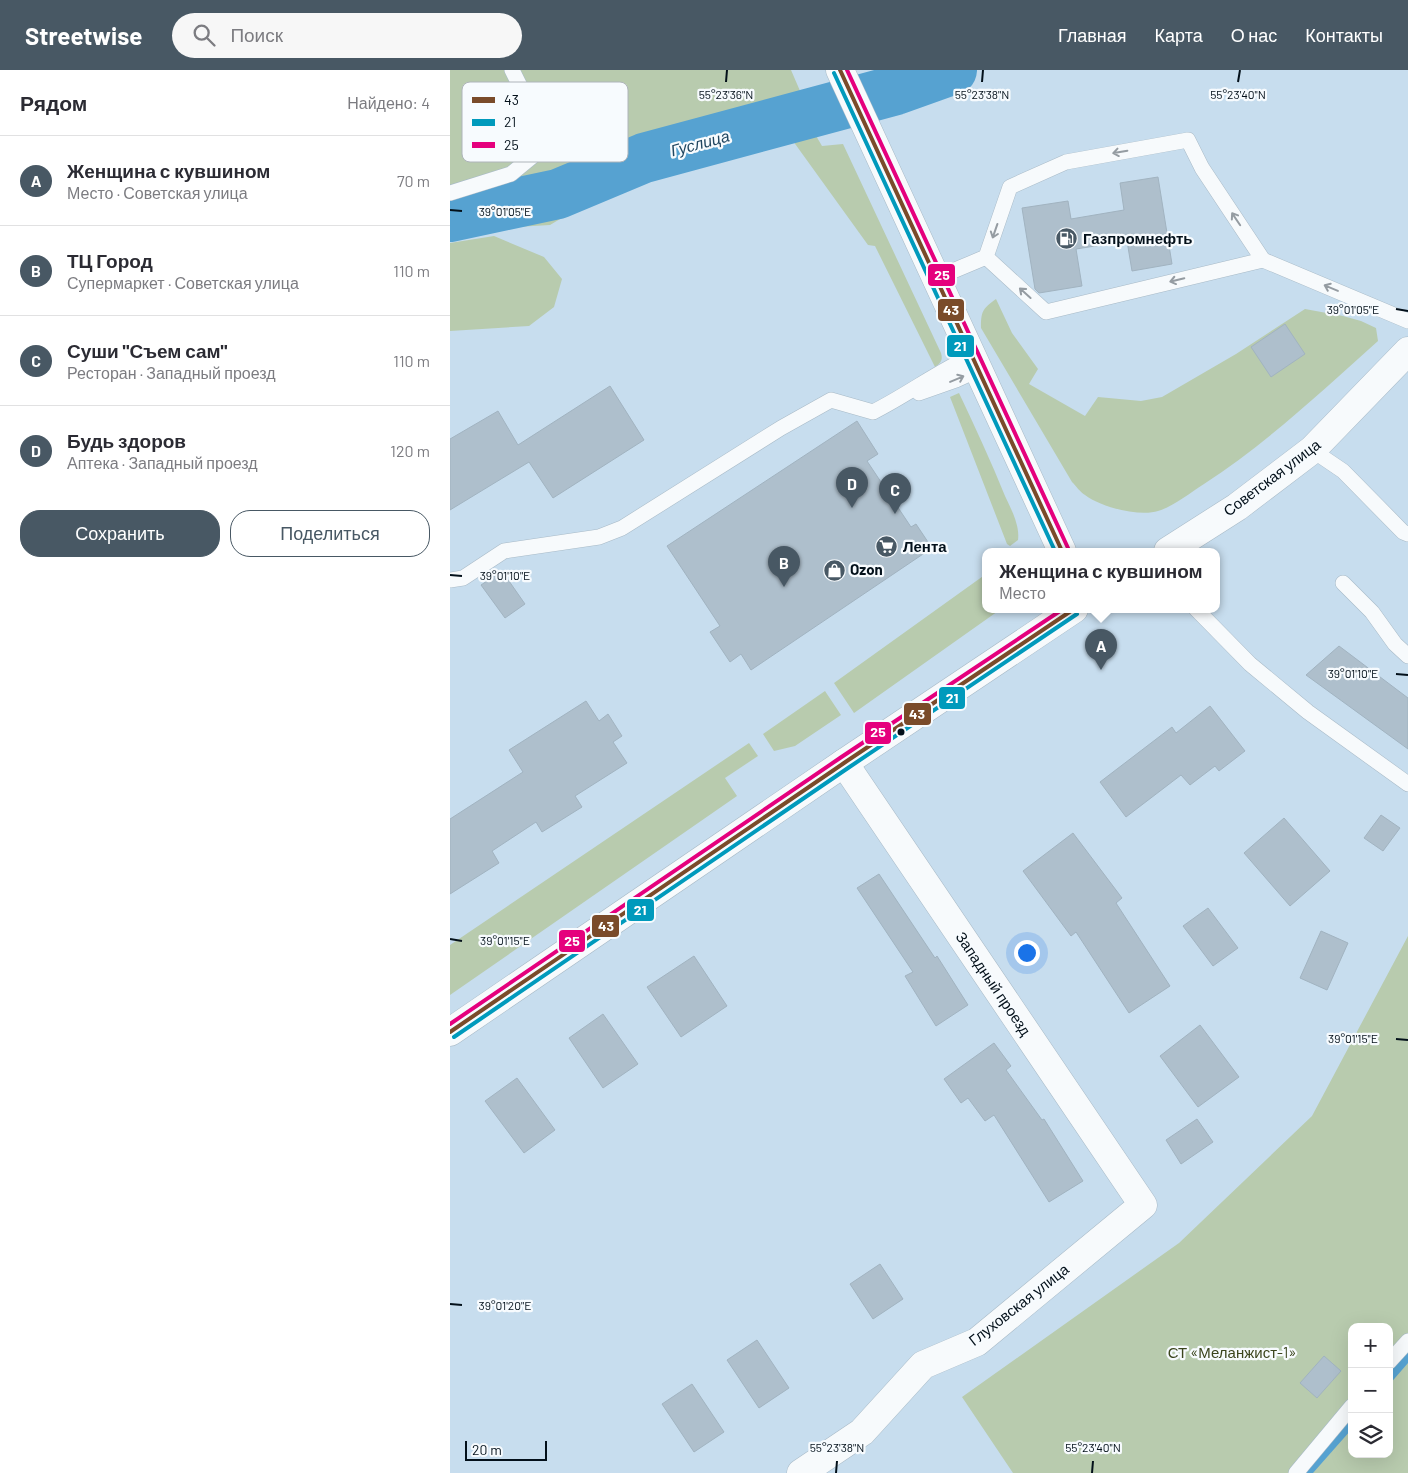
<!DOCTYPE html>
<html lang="ru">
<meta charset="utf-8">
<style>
:root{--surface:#fff;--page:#f7f7f7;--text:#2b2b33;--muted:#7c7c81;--line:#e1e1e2;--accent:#485864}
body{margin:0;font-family:Barlow,sans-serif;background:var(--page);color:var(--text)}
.controls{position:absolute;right:15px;bottom:15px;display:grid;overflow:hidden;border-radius:10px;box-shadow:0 5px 20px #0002}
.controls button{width:45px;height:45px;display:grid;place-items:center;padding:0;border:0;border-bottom:1px solid var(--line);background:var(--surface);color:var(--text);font:25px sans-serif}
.scale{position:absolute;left:15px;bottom:12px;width:82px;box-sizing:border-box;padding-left:5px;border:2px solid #03101a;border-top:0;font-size:14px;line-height:18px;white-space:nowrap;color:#03101a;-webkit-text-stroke:4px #f7fbfe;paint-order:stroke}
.you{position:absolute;left:576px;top:882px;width:18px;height:18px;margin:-12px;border:4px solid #fff;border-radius:50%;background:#1a73e8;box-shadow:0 0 0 8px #1a73e833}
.badge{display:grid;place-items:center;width:32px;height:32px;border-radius:50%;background:var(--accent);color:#fff;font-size:16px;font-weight:700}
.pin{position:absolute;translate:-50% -41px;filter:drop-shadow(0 1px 2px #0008)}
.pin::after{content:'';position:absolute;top:26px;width:18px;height:15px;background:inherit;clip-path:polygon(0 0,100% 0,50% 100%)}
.popup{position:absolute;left:532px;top:478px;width:238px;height:65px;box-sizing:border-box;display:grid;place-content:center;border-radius:10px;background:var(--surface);filter:drop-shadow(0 1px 4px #0005);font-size:16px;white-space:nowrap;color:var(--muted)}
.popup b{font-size:19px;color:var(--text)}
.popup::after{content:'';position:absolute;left:50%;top:100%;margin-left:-10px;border:10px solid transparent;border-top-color:var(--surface)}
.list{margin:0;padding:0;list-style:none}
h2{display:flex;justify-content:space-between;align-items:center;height:65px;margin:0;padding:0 20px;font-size:21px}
h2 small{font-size:16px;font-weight:400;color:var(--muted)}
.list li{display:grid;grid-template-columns:32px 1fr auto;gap:15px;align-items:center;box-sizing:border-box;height:90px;padding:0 20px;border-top:1px solid var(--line)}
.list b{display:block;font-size:19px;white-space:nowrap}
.list p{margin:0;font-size:16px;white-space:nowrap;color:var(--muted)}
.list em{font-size:16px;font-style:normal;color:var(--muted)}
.actions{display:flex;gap:10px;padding:15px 20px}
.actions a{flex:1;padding:11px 0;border:1px solid var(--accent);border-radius:20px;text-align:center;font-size:18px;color:var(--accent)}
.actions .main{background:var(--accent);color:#fff}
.icon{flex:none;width:28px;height:28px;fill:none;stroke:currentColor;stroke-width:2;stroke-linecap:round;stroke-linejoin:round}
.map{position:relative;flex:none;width:958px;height:1403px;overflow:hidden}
header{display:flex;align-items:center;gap:30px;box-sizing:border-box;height:70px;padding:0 25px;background:var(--accent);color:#fff}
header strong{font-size:24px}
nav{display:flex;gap:28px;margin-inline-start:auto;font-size:18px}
.search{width:350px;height:45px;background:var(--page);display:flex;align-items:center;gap:12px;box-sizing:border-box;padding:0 18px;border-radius:28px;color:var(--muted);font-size:19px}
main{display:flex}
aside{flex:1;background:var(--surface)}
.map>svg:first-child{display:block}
.green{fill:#b8cbae;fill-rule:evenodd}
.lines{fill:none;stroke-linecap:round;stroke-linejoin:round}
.stream{stroke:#56a2d1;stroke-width:9}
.river{stroke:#56a2d1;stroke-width:50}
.building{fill:#aebfcc;stroke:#a1b3c0}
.service-casing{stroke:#a8bac7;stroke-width:16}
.minor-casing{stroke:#a8bac7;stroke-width:29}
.tertiary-casing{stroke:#a8bac7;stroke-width:29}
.secondary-casing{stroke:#a8bac7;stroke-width:29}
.service{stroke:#f7fafc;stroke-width:15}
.minor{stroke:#f7fafc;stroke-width:28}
.tertiary{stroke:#f7fafc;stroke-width:28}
.secondary{stroke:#f7fafc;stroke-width:28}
.bus-1-casing{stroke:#f7fbfe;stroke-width:8}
.bus-2-casing{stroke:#f7fbfe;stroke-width:8}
.bus-3-casing{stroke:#f7fbfe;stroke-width:8}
.bus-1{stroke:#7a4b2a;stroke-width:4}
.bus-2{stroke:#009abc;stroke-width:4}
.bus-3{stroke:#e5007d;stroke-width:4}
.oneway{stroke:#959ca2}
.ticks{fill:none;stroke:#03101a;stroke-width:2}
.bus-dot{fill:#03101a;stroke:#f7fbfe;stroke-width:2}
.labels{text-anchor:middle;stroke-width:4.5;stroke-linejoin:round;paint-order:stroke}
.poi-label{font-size:15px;font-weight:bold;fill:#03101a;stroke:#f7fbfe;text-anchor:start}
.street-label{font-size:15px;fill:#03101a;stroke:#f7fbfe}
.park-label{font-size:15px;fill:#3b451d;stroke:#f7fbfe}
.water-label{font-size:16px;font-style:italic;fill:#214761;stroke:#f7fbfe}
.key{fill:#f7fbfe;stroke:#aeb4ba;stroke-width:1}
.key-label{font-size:14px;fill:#03101a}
.ticks-label{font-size:12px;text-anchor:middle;fill:#03101a;stroke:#f7fbfe;stroke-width:4.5;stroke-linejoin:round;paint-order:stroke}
.line-badge{stroke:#f7fbfe;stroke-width:2}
.badge-label{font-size:14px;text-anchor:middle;font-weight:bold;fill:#fff}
</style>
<header>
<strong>Streetwise</strong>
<div class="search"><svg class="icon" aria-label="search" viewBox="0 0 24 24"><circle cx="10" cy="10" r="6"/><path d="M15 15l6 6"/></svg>Поиск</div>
<nav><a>Главная</a><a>Карта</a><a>О нас</a><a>Контакты</a></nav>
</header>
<main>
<aside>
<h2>Рядом<small>Найдено: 4</small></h2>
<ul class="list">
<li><span class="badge">A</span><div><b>Женщина с кувшином</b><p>Место · Советская улица</p></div><em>70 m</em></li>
<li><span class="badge">B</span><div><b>ТЦ Город</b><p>Супермаркет · Советская улица</p></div><em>110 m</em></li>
<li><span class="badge">C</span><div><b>Суши &quot;Съем сам&quot;</b><p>Ресторан · Западный проезд</p></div><em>110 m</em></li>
<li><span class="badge">D</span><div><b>Будь здоров</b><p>Аптека · Западный проезд</p></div><em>120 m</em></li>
</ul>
<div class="actions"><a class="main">Сохранить</a><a>Поделиться</a></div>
</aside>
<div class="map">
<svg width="958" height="1403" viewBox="0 0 958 1403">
<rect width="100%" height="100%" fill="#c7ddee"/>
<path class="green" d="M0 0H341L366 58 142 130 100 155 0 161Z
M365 64 372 76 393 74 491 283C493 290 491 293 485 297L425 176 418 175 343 71Z
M44 166 94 187 112 209 104 237 79 256 0 261V173Z
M546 229 562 263 588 299 579 314 635 346 648 327 691 331 712 327 786 284 855 239 893 246 911 251 926 258 928 271C872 321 817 373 754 414 740 423 724 436 708 441 690 447 650 437 635 425 630 422 626 416 622 412L531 258C531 242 532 239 546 229Z
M509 323C525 357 541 391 555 426 561 439 570 455 568 470L560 476 557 474 500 327Z
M536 504V539H551L404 643 384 613Z
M375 621 391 645 345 676 324 681 313 664Z
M299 673 308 686 275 708 287 726 0 925V875Z
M958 866V1403H563L512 1327 729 1173 862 1046ZM902 1257H939V1384H902Z"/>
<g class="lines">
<path class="stream" d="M939 1308 958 1286
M857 1403 902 1352"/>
<path class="river" d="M0 147 108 124 194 88 446 20 502 0"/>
</g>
<path class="building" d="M708 107 722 194 682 201 677 171 626 179 632 216 589 223 585 219 572 138 618 131 621 149 674 140 670 113Z
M835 254 855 284 821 307 801 277Z
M160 316 194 370 103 428 79 392 0 440V369L48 341 68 375Z
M407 351 428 384 417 391 461 457 466 454 482 478 301 600 291 584 280 592 260 562 270 556 217 476Z
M52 501 75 534 55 548 31 515Z
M889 576 958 628V679L856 605Z
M136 631 149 651 158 644 172 666 163 672 177 693 125 726 132 737 92 762 86 752 42 781 49 793 0 824V749L73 702 59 680Z
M760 636 795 681 769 701 765 696 740 715 731 705 676 747 650 712 722 657 726 663Z
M931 745 950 758 933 781 914 768Z
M834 748 880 801 840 836 794 783Z
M623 763 672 828 666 833 720 916 679 943 626 862 621 866 573 801Z
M429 804 485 888 487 886 518 935 486 956 455 906 463 902 407 818Z
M758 838 788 878 763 896 733 856Z
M871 861 898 873 877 920 850 908Z
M244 886 277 936 231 967 197 917Z
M153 944 188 994 153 1018 119 968Z
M750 955 789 1007 748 1037 710 986Z
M544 973 561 996 556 1000 592 1050 594 1049 633 1111 599 1132 544 1045 535 1051 518 1028 511 1033 494 1009Z
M67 1008 105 1060 74 1083 35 1031Z
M747 1049 763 1072 731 1094 716 1070Z
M430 1194 453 1229 423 1249 400 1214Z
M307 1270 339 1318 309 1338 277 1290Z
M874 1286 891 1301 867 1328 850 1313Z
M242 1314 274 1362 244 1382 212 1334Z"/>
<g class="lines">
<defs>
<path id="service" d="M0 123 61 104 89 81 75 26 62 0
M536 187 560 117 616 92 738 70 752 98 813 190
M486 208 536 187 596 242 813 190 958 251
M469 323 506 310 528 300
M862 380 893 401 953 462 958 464
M0 510 13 508 54 481 149 467 172 458 331 358 381 330 423 342C457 325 487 302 522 286
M893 513 922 542 945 574 958 586
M746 539 800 594 858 642 958 714
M939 1292 958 1271
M846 1403 902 1336"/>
<path id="minor" d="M351 1403 412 1362 473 1295 527 1272 693 1135 394 693"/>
<path id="tertiary" d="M390 0 612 481"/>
<path id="secondary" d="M718 481 787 437 862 380 958 281
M0 962 394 693 624 539"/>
</defs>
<use href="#service" class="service-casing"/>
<use href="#minor" class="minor-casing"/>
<use href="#tertiary" class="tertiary-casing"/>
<use href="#secondary" class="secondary-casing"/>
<use href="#service" class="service"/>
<use href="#minor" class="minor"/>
<use href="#tertiary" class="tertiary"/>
<use href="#secondary" class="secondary"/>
<defs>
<path id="bus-1" d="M390 0 612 481
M0 962 394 693 624 539"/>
<path id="bus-2" d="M384 3 605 481
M4 967 398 698 627 544"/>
<path id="bus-3" d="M397 0 618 478
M0 954 390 688 613 539"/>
</defs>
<use href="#bus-1" class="bus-1-casing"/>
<use href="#bus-2" class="bus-2-casing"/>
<use href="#bus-3" class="bus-3-casing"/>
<use href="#bus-1" class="bus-1"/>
<use href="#bus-2" class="bus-2"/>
<use href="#bus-3" class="bus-3"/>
</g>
<defs><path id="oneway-shaft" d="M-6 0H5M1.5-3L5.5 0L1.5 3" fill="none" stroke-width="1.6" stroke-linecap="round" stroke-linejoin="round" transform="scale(1.25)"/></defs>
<g class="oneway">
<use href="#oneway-shaft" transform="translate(670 82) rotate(170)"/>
<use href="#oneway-shaft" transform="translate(786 149) rotate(-124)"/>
<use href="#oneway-shaft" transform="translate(545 161) rotate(109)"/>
<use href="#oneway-shaft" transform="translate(727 210) rotate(167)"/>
<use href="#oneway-shaft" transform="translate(881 218) rotate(-157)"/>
<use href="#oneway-shaft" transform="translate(575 223) rotate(-138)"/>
<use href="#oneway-shaft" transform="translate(507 309) rotate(-23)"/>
</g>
<path class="ticks" d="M276 12 277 0M532 12 533 0M788 12 790 0M0 140 12 141M946 239 958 241M0 505 12 506M946 604 958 605M0 869 12 871M946 969 958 970M0 1234 12 1235M386 1403 387 1391M642 1403 643 1391"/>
<defs>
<symbol id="fuel-disc" viewBox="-11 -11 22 22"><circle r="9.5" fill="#485864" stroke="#f7fbfe"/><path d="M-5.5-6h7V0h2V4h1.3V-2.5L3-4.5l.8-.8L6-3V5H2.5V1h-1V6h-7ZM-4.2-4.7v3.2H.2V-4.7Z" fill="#fff"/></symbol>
<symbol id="supermarket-disc" viewBox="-11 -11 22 22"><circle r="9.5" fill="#485864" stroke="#f7fbfe"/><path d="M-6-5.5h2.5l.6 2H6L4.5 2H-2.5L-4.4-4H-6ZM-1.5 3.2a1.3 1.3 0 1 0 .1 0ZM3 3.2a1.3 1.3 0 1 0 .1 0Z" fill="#fff"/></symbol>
<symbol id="shop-disc" viewBox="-11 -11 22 22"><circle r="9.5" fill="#485864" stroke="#f7fbfe"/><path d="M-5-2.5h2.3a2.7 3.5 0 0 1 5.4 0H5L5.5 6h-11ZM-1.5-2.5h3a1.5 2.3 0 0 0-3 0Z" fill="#fff"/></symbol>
</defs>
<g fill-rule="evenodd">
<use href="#fuel-disc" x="604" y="156" width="25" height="25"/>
<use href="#supermarket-disc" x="424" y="464" width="25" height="25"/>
<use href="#shop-disc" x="372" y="488" width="25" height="25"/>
</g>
<circle class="bus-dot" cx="451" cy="662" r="4.5"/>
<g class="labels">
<g class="poi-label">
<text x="633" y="174">Газпромнефть</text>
<text x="453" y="482">Лента</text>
<text x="400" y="505">Ozon</text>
</g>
<g class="street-label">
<text transform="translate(822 408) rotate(-37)" y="5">Советская улица</text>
<text transform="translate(543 914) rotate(56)" y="5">Западный проезд</text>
<text transform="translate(569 1235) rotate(-38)" y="5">Глуховская улица</text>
</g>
<g class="park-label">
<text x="782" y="1288">СТ «Меланжист-1»</text>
</g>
<g class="water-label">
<text transform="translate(250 73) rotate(-15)" y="6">Гуслица</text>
</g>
</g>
<rect x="12" y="12" width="166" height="80" rx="8" class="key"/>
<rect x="22" y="27" width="23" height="6" fill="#7a4b2a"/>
<rect x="22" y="49" width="23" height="7" fill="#009abc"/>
<rect x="22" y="72" width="23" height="6" fill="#e5007d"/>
<g class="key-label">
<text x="54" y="35">43</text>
<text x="54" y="57">21</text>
<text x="54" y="80">25</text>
</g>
<g class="ticks-label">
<text x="276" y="29">55°23'36"N</text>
<text x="532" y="29">55°23'38"N</text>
<text x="788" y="29">55°23'40"N</text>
<text x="55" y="146">39°01'05"E</text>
<text x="903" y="244">39°01'05"E</text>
<text x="55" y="510">39°01'10"E</text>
<text x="903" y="608">39°01'10"E</text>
<text x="55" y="875">39°01'15"E</text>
<text x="903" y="973">39°01'15"E</text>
<text x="55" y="1240">39°01'20"E</text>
<text x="387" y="1382">55°23'38"N</text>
<text x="643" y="1382">55°23'40"N</text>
</g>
<g class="line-badge">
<rect x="477" y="193" width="29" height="24" rx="5" fill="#e5007d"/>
<rect x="487" y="228" width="28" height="24" rx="5" fill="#7a4b2a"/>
<rect x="496" y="264" width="29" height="24" rx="5" fill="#009abc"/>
<rect x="488" y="616" width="28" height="24" rx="5" fill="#009abc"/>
<rect x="453" y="632" width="29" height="24" rx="5" fill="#7a4b2a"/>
<rect x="414" y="651" width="28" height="24" rx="5" fill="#e5007d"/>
<rect x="176" y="828" width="29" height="24" rx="5" fill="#009abc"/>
<rect x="141" y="844" width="29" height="24" rx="5" fill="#7a4b2a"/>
<rect x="108" y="859" width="28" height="24" rx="5" fill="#e5007d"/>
</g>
<g class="badge-label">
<text x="492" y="210">25</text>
<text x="501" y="245">43</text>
<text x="510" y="281">21</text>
<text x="502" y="633">21</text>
<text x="467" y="649">43</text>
<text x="428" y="667">25</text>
<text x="190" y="845">21</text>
<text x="156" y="861">43</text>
<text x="122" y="876">25</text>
</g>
</svg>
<div class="controls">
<button>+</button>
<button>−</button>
<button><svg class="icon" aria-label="layers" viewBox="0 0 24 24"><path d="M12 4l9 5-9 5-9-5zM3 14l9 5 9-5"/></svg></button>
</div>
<div class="scale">20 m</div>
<div class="you"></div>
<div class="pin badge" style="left:651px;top:600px">A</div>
<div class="popup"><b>Женщина с кувшином</b>Место</div>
<div class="pin badge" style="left:334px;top:517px">B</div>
<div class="pin badge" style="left:445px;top:444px">C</div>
<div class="pin badge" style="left:402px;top:438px">D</div>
</div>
</main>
